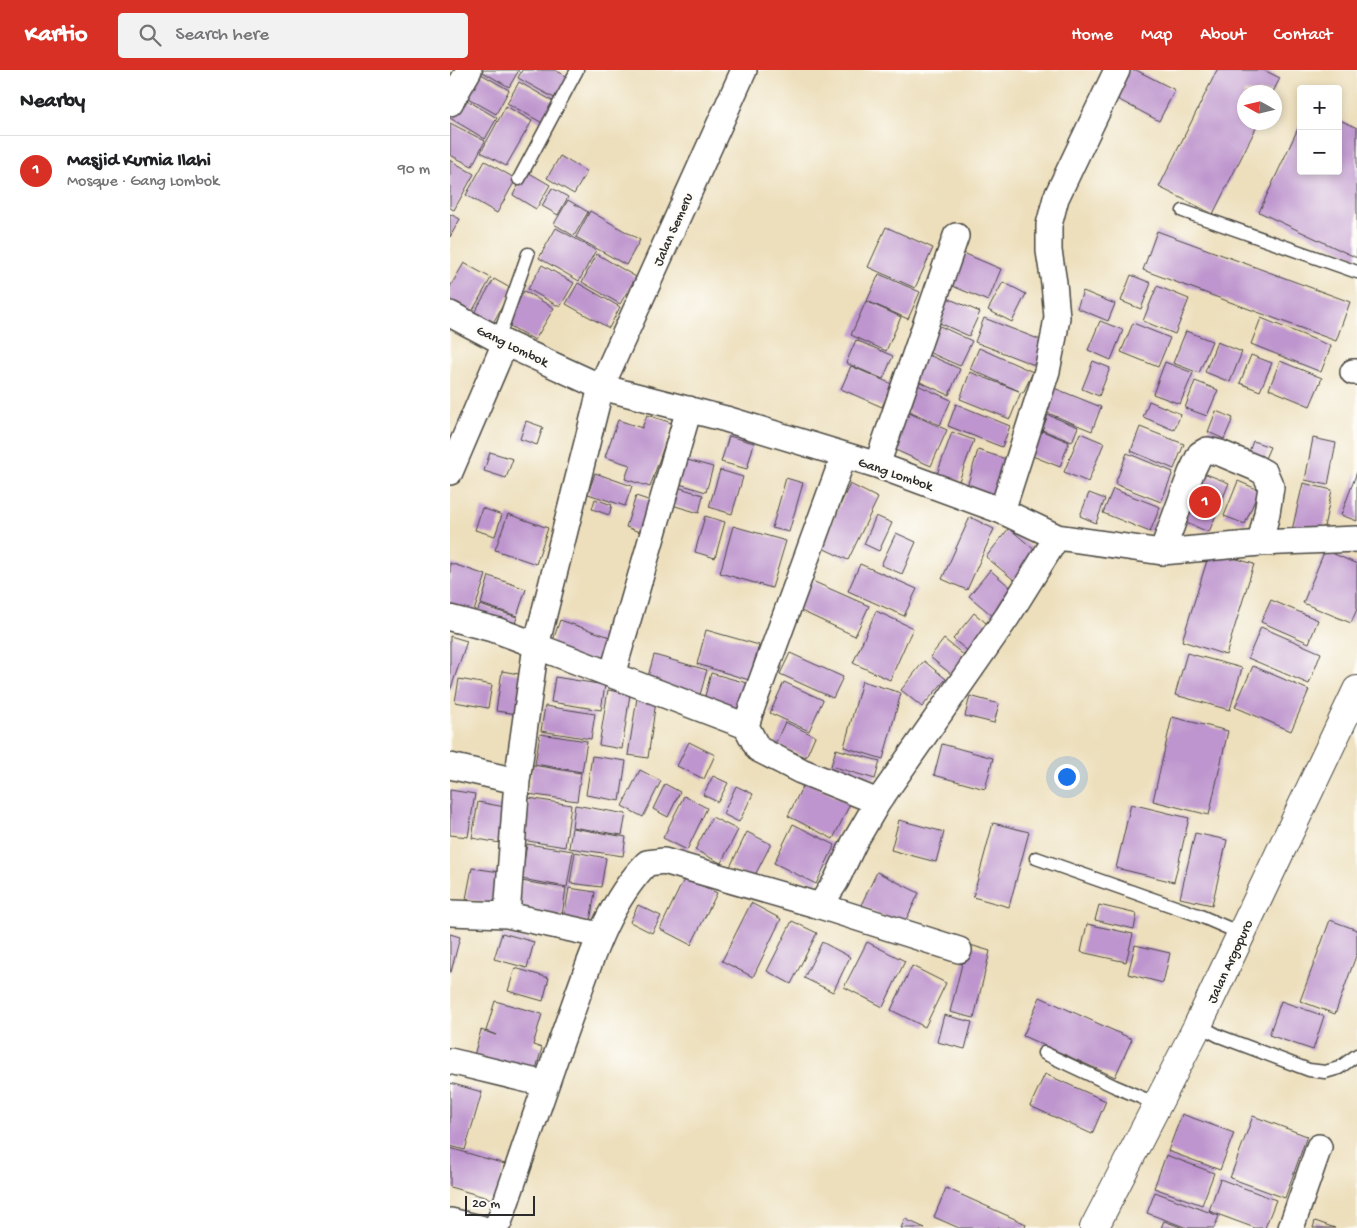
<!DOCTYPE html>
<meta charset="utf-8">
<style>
:root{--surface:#fff;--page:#f2f2f2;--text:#202124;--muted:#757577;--line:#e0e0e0;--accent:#d93025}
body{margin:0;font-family:"Gochi Hand",sans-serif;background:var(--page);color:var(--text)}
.controls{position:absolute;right:15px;top:15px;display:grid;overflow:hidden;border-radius:5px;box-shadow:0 2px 8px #0003}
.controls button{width:45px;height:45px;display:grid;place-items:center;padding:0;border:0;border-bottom:1px solid var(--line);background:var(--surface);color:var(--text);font:25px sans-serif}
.compass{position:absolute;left:787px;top:15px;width:45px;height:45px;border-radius:50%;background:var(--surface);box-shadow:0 2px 8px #0003;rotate:278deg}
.scale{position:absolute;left:15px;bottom:12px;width:70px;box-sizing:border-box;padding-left:5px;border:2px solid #2b2b2b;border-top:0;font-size:14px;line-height:18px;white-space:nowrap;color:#2b2b2b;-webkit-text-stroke:4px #fdfcf7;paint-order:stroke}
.you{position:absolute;left:616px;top:706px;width:18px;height:18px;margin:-12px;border:4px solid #fff;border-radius:50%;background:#1a73e8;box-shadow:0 0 0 8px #1a73e833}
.badge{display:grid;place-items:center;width:32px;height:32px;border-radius:50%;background:var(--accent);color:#fff;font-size:16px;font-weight:700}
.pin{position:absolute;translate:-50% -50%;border:2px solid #fff;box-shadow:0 1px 5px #0006}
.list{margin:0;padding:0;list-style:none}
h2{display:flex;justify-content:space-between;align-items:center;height:65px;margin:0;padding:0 20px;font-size:21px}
h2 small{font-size:16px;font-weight:400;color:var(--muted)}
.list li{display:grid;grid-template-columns:32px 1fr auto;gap:15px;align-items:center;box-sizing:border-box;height:70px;padding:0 20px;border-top:1px solid var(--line)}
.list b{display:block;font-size:19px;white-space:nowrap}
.list p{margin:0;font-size:16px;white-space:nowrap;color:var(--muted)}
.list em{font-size:16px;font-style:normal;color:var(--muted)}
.icon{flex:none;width:28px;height:28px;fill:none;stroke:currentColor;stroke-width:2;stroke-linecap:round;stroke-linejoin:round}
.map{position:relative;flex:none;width:907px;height:1158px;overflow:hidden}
header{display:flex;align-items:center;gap:30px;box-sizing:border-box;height:70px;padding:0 25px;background:var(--accent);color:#fff}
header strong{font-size:24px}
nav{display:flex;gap:28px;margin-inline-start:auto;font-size:18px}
.search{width:350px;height:45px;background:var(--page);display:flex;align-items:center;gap:12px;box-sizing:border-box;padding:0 18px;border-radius:5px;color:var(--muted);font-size:19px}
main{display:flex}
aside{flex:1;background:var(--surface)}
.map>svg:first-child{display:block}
.building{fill:#be95ce}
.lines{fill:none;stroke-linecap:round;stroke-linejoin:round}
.lane-casing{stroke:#484641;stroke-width:15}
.street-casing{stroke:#484641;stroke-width:28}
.highway-casing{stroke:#484641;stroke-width:30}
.lane{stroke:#fff;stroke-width:12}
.street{stroke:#fff;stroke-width:25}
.highway{stroke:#fff;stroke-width:28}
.labels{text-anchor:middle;stroke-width:4.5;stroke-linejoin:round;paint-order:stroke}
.street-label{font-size:14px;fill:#2b2b2b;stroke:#fdfcf7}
</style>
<header>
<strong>Kartio</strong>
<div class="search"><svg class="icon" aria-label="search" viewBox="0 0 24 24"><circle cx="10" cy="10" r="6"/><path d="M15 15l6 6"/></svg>Search here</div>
<nav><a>Home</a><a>Map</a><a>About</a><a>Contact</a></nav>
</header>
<main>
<aside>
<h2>Nearby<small></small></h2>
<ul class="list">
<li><span class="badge">1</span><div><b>Masjid Kurnia Ilahi</b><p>Mosque · Gang Lombok</p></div><em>90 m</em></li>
</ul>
</aside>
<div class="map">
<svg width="907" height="1158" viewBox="0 0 907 1158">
<rect width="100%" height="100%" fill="#fdfcf7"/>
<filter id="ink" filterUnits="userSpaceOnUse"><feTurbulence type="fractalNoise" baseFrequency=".02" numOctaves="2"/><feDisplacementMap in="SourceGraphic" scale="10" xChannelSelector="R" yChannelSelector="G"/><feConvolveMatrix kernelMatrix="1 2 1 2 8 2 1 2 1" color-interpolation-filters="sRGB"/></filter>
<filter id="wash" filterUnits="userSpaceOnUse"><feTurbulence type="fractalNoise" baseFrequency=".0096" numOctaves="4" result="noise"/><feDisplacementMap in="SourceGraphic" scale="20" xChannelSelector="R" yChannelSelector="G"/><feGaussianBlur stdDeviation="1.12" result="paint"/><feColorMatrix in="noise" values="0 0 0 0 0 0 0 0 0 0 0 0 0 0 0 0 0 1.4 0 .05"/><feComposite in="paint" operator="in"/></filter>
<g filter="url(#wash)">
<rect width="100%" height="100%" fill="#eddfbc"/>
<g id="blocks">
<path class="building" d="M24 0 59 20 46 44 9 23Z
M29 0H69L59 17Z
M72 0H105L118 7 106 29 68 8Z
M670 0H686L725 20 709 51 658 24Z
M767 0H814L830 8 823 22H794V52H809L763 144 709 117Z
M69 12 108 34 96 55 57 33Z
M10 26 47 48 35 69 0 48V44Z
M56 36 82 51 56 96 31 82Z
M888 49 907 58V188L809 142 851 52V101H888Z
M0 53 35 71 22 96 0 85Z
M110 86 137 102 124 124 97 108Z
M0 90 24 104 4 140 0 138Z
M35 91 66 109 47 143 16 125Z
M76 101 100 115 86 139 63 125Z
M102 118 118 127 108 145 92 136Z
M118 130 138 142 124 166 104 154Z
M140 141 190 170 176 195 126 167Z
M0 144 10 149 0 167Z
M436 157 483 178 465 218 418 197Z
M106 158 146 180 129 211 89 188Z
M707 161 900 232 886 271 693 200Z
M511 182 551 199 538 231 498 214Z
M147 184 186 207 170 234 132 212Z
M14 193 41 208 19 247 0 237V217Z
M92 195 124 213 110 237 78 219Z
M429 204 470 222 458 249 417 231Z
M681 205 701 213 691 239 671 231Z
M44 209 62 219 39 260 20 250Z
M553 212 576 224 562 252 538 240Z
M128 213 170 237 159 258 116 234Z
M707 216 739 229 725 264 693 251Z
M74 221 104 238 85 270 56 254Z
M633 221 665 234 658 251 627 238Z
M495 227 530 242 519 266 485 251Z
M416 231 451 247 436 281 401 265Z
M534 248 596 272 587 296 525 272Z
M811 248 881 276 871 302 801 274Z
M650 251 673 260 661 290 638 280Z
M481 252 522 271 510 296 469 278Z
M683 253 720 268 708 297 671 282Z
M736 261 762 271 749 303 723 293Z
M406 270 443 286 433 309 396 293Z
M767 272 792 282 780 312 755 302Z
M529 278 583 302 573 323 571 322 560 349 510 329 520 302 569 321 520 299Z
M472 282 510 299 499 325 461 308Z
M801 285 822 293 810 321 790 313Z
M643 291 660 298 649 326 632 319Z
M830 291 872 308 860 336 819 319Z
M715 292 743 303 730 334 703 324Z
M401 296 442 314 432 337 391 319Z
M745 311 768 320 757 346 735 338Z
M463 313 501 330 490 355 452 338Z
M599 316 651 337 642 361 590 340Z
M699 331 731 344 724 360 693 347Z
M506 334 560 356 552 377 498 356Z
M766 341 783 348 774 369 758 362Z
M457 342 497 360 481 396 441 378Z
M197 345 222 353 200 417 175 409 180 395 155 387 168 350 192 358Z
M598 345 628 357 622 372 592 360Z
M76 351 93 357 87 375 70 369Z
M690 357 734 374 724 399 681 381Z
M585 358 619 372 610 397 575 383Z
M502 362 524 370 509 411 487 404Z
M630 363 654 373 638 412 614 402Z
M279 366 304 373 297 399 271 392Z
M863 368 886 373 878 415 855 410Z
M803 371 820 377 813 393 797 387Z
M528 380 556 389 544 428 516 420Z
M40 382 63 389 56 408 34 401Z
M677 383 723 402 711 432 665 414Z
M230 388 263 397 256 422 223 412Z
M270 400 293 407 282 444 259 437Z
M751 402 779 413 759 462 731 451Z
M907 402V451L891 445Z
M145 403 182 416 175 436 138 424Z
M336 408 353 413 339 462 322 458Z
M788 411 809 420 795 454 774 446Z
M853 413 882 420 872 466 842 460Z
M400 414 428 428 398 490 370 477Z
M227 417 253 425 249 443 222 435Z
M663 419 710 437 700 462 653 443Z
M639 423 655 429 646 453 630 446Z
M186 426 216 436 206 468 176 457Z
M145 429 162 435 159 445 142 439Z
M32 438 52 445 45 466 25 460Z
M58 444 98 458 86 494 45 480Z
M255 446 275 452 265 488 245 482Z
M426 446 442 453 429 481 414 474Z
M520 447 544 459 517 520 492 509Z
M283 456 336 471 322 518 270 503Z
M559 458 587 482 564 510 536 487Z
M446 463 466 472 452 504 431 495Z
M875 480 907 494V539L901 553 853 533Z
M760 481 804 494 776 585 732 571Z
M0 493 36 505 23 544 0 537Z
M410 494 467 519 454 546 398 521Z
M540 500 565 521 544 547 519 526Z
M39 506 76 519 67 546 31 534Z
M360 510 419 536 405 566 347 539Z
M821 530 868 550 859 573 811 552Z
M30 535 67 547 63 560 25 547Z
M426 541 463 558 440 610 403 593Z
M524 543 541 557 519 582 503 569Z
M110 550 166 569 156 598 100 579Z
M811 557 871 583 859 614 798 588Z
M256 560 309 575 299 610 247 594Z
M0 566 17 571 0 621Z
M494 569 515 586 501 604 480 587Z
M340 583 393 607 383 628 330 604Z
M737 583 792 598 780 640 725 625Z
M204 585 257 600 250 625 197 610Z
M474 591 496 609 472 637 451 620Z
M803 596 859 620 841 661 785 637Z
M52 601 80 606 74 645 46 641Z
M261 603 300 614 293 641 254 630Z
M105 607 155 615 151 640 101 632Z
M9 609 42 615 38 638 5 632Z
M412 611 451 623 433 689 394 677Z
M334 612 373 630 359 661 320 643Z
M158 620 180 624 172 679 149 675Z
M520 626 549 634 544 653 515 646Z
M187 628 206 631 198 688 178 685Z
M95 636 145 644 141 669 91 661Z
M722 647 778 661 759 745 703 731Z
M335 652 365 666 356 687 325 674Z
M90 664 137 671 132 702 85 694Z
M239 672 265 685 254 709 227 696Z
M492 674 543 688 535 719 484 705Z
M386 679 430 691 425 709 381 696Z
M142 686 176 691 170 731 136 725Z
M83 695 131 703 127 731 78 724Z
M190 700 211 711 193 747 172 736Z
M263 706 278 713 268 732 253 725Z
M355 711 400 734 383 769 338 746Z
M215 714 230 722 218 747 203 739Z
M286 716 303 724 289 752 273 744Z
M0 720 25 724 18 767 0 765Z
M234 726 257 738 237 780 213 768Z
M79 728 121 735 115 777 72 770Z
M28 732 55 737 50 773 22 768Z
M681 734 739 748 724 812 666 798Z
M125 735 176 744 172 765 122 757Z
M262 747 288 760 271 793 245 780Z
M449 750 494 762 486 792 441 780Z
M543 753 579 762 559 837 523 827Z
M343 754 385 775 366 814 324 793Z
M122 758 176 767 173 786 119 778Z
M297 762 321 774 303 809 280 797Z
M745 763 777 770 762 835 730 828Z
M77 774 123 781 117 817 71 809Z
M125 782 156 788 151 817 120 813Z
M22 798 50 802 45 834 16 829Z
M427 802 469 823 453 856 411 835Z
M235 807 267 823 241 875 210 859Z
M71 811 116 818 112 846 67 839Z
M119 818 145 822 140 852 114 848Z
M301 833 331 849 303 907 272 891Z
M188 835 211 846 202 863 180 852Z
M649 835 687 844 684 859 645 850Z
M880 850 907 860V883L885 944 850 931Z
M342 851 367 863 341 914 317 901Z
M637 854 683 864 676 892 631 882Z
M52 863 84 872 77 898 44 889Z
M0 864 10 867 1 902H0Z
M372 872 400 887 383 922 354 908Z
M417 872 455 891 433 937 394 917Z
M517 874 540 881 524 948 500 942Z
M685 875 720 883 713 913 678 904Z
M462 896 496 913 475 957 441 940Z
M65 898 99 908 93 931 58 921Z
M590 927 682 969 665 1007 573 966Z
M45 931 92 944 83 975 92 978 84 1006 23 989 31 960 46 965 36 961Z
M831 931 874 946 863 980 819 965Z
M494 945 522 952 515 979 487 972Z
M595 1004 656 1031 642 1064 580 1036Z
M0 1013 32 1022 15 1080 0 1076Z
M732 1044 784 1063 770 1100 718 1081Z
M803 1046 857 1066 835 1128 780 1108Z
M0 1078 55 1094 45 1130 0 1117Z
M716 1085 764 1103 752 1135 704 1118Z
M770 1109 826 1130 815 1158H805L759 1141Z
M496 1118 576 1154 575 1158H509L484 1147Z
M705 1122 769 1146 764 1158H737L697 1143Z
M455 1149 475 1158H451Z
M714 1151 733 1158H711Z
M865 1151 885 1158H863Z"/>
</g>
</g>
<g filter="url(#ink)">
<use href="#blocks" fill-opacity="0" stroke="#484641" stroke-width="1"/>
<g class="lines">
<defs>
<path id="lane" d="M69 109 127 0
M733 141 907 202
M48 269 78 184
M586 788 748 845 792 864
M748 955 769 966 859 1000 875 1002 889 998 907 985
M594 983 664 1016 709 1035"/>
<path id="street" d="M0 33 19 0
M0 244 55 273 151 317 276 349 427 395 552 441 607 467 712 482 810 473 907 469
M903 302H907
M394 385 302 637 296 656 308 679 351 701 428 732
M427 395 506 166
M0 402 55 273
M552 441 597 301 604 266 607 247 604 213 599 181V155L606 128 667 0
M712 482 741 403 750 384 757 380 770 383 806 398 815 403 821 417 817 443 810 473
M0 548 46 560 73 570 86 576 296 656
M162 605 239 339
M0 696 67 711
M370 836 509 880
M0 843 57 845 149 865
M57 845 67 711 86 576 151 317 294 0
M0 991 95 1014
M0 1151 30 1158
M44 1158 49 1152 52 1144C75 1077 97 1010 121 944 140 891 157 834 197 793L214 791 370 836 386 811 404 773 428 732 557 547 607 467
M841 1158 869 1077"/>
<path id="highway" d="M644 1158 748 955 907 620"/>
</defs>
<use href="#lane" class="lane-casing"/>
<use href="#street" class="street-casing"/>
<use href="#highway" class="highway-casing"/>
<use href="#lane" class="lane"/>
<use href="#street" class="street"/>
<use href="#highway" class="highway"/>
</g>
</g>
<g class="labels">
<g class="street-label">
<text transform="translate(222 159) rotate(-66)" y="5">Jalan Semeru</text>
<text transform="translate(63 275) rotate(26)" y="5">Gang Lombok</text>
<text transform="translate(446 403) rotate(19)" y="5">Gang Lombok</text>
<text transform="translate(779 891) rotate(-65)" y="5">Jalan Argopuro</text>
</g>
</g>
</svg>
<div class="controls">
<button>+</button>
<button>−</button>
</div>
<svg class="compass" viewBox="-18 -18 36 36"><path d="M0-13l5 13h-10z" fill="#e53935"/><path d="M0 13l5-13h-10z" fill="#757577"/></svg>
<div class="scale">20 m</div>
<div class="you"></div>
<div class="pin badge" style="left:755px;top:432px">1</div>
</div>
</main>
